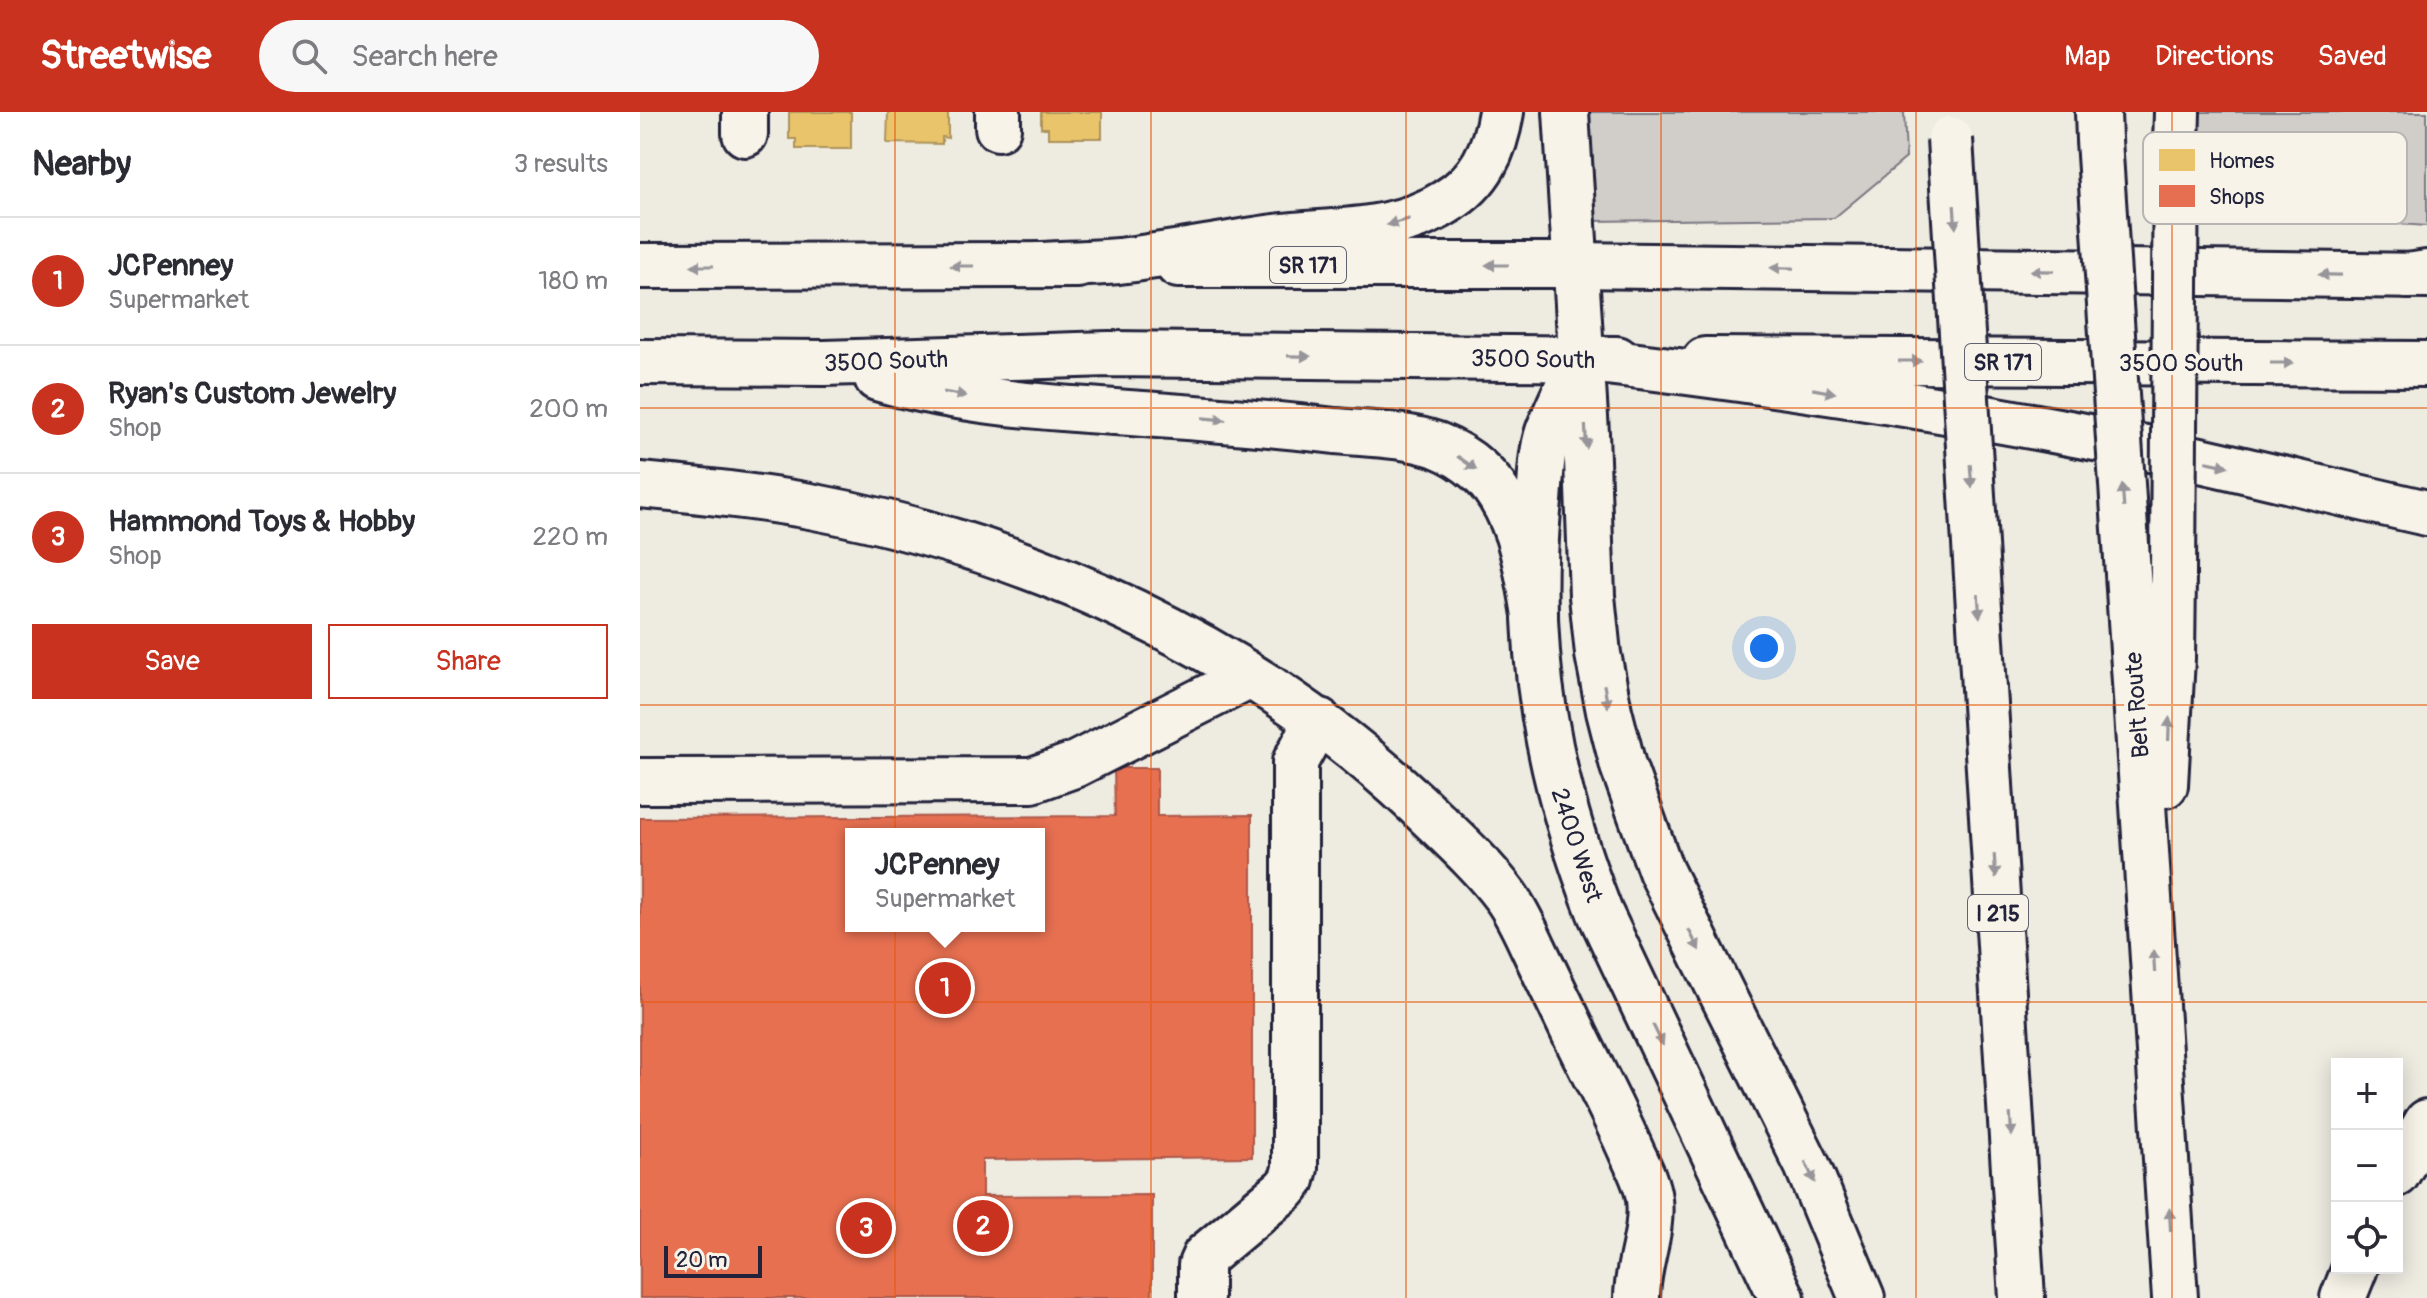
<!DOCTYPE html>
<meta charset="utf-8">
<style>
:root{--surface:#fff;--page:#f7f7f7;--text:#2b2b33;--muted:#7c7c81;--line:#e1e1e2;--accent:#c8321e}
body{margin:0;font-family:Pangolin,sans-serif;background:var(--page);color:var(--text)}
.controls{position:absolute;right:24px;bottom:24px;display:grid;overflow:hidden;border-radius:0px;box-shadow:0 4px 20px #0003}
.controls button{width:72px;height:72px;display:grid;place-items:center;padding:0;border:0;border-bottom:2px solid var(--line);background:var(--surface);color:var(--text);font:40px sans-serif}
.scale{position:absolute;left:24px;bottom:20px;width:98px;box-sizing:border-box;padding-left:8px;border:4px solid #22223b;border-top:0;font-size:22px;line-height:28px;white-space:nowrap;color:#22223b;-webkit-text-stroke:6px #f7f3e8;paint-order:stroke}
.you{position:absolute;left:1124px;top:536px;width:28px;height:28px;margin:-20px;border:6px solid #fff;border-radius:50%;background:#1a73e8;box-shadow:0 0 0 12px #1a73e833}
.badge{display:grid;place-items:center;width:52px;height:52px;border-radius:50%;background:var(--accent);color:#fff;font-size:26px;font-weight:700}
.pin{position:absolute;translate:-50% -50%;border:4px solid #fff;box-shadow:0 2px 8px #0006}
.popup{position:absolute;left:205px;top:716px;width:200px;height:104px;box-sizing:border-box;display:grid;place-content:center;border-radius:0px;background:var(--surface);filter:drop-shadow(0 2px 6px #0005);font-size:26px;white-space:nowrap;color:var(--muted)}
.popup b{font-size:30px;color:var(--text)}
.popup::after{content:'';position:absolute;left:50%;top:100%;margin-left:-16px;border:16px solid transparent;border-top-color:var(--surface)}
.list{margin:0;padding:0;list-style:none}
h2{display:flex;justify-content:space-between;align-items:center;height:104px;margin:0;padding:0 32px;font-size:34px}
h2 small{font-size:26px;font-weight:400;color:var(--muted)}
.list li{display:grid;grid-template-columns:52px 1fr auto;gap:24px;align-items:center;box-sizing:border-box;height:128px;padding:0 32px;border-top:2px solid var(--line)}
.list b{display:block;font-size:30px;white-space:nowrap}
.list p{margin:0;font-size:26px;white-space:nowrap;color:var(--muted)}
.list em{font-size:26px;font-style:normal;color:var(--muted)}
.actions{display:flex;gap:16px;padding:24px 32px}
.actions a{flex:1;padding:18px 0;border:2px solid var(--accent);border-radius:0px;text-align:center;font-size:28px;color:var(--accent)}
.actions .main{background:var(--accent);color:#fff}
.icon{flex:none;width:44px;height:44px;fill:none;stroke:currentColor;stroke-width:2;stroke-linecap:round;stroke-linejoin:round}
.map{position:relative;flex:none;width:1787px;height:1186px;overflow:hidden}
header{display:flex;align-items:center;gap:48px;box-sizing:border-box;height:112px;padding:0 40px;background:var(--accent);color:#fff}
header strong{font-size:38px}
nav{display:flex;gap:44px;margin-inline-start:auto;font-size:28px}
.search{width:560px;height:72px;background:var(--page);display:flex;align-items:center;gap:20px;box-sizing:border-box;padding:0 28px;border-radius:44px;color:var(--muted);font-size:30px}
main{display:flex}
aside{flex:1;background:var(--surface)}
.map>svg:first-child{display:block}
.green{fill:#d1cdc9;stroke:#7a7882;stroke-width:2}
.homes{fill:#e9c46a;stroke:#ad935c;stroke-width:2}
.shops{fill:#e76f51;stroke:#ac584a;stroke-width:2;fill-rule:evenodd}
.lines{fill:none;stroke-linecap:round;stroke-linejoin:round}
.minor-casing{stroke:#22223b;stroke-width:50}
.major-casing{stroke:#22223b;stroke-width:50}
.highway-casing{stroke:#22223b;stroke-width:50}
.minor{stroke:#f7f3e8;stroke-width:44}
.major{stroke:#f7f3e8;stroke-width:44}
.highway{stroke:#f7f3e8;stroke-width:44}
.highway-bridge-casing{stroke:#22223b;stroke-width:50;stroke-linecap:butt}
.highway-bridge{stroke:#f7f3e8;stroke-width:44}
.oneway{fill:#97959a}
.grid{fill:none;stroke:#e8590c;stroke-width:2;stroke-opacity:0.55}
.labels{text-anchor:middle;stroke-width:8;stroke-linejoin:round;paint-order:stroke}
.shield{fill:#f7f3e8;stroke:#62616f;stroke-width:2}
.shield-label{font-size:22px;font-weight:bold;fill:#22223b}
.street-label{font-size:24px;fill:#22223b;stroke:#f7f3e8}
.key{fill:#f7f3e8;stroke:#b7b4b4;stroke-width:2}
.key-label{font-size:22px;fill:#22223b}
</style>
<header>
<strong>Streetwise</strong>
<div class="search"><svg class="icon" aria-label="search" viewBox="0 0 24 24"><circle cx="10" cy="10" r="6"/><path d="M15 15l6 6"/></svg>Search here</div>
<nav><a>Map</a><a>Directions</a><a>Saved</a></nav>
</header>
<main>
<aside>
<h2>Nearby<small>3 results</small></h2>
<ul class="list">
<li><span class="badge">1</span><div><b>JCPenney</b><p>Supermarket</p></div><em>180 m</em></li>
<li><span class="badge">2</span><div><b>Ryan's Custom Jewelry</b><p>Shop</p></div><em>200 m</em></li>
<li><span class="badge">3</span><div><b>Hammond Toys &amp; Hobby</b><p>Shop</p></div><em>220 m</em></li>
</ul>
<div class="actions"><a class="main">Save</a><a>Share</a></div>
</aside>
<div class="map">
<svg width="1787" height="1186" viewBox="0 0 1787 1186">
<rect width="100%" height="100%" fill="#eeebe1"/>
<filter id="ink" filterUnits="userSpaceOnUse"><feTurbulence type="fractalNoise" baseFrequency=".0125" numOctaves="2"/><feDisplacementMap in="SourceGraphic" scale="16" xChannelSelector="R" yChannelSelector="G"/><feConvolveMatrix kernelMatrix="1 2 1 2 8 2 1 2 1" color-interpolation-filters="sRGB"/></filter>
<g filter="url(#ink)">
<path class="green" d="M946 0H1264L1266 46 1194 106 951 109Z
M1554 0H1787V114L1628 103 1553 52Z"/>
<path class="homes" d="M149 0H211V37H156V27H149Z
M248 0H308V26L302 25V32L247 31Z
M401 0H462V26H408V16H401Z"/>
<path class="shops" d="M474 656H517V704L612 703V1045L342 1048V1084L512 1083V1186H0V706L475 704ZM211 722H399V814H211Z"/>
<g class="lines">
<defs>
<path id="minor" d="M105 0V22
M358 0V16
M940 247C930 271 917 296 908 320 900 344 901 374 898 399 885 543 908 668 960 801L1142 1186
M0 373C57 378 114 384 170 394 392 436 612 536 777 692 808 722 841 751 866 785 877 800 885 818 893 835 907 865 922 895 936 925 955 964 975 1002 992 1041 999 1056 1007 1071 1009 1087 1013 1121 997 1153 997 1186
M0 669 392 668 434 653 610 564
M561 1186V1153L565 1144 645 1077 652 1068 655 1056V650L678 608"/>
<path id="major" d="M538 153H935L1787 164
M0 154 438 153
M1065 248 1787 252
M0 250 185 251 469 242 977 247
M237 266C304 286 378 293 447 298 530 304 613 309 695 319 728 322 765 322 797 333 812 339 827 348 838 358 878 393 887 454 895 503"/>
<path id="highway" d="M926 0 946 321 952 484 958 542 969 599 983 654 1021 759 1167 1053 1222 1186
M1458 0 1459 28
M1536 33 1537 0
M400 153C426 152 453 151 479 149 531 143 583 132 635 125 692 118 756 122 806 90 841 69 855 38 861 0
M1768 164 1787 161
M940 247C1125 268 1309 297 1491 333 1590 353 1688 379 1787 401
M1334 416 1382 1186
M1488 462 1535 1186
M1525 673 1532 546 1533 462
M1757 1062 1787 1010
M1703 1186 1715 1156"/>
</defs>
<use href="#minor" class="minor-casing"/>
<use href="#major" class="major-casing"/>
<use href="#highway" class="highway-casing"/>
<use href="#minor" class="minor"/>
<use href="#major" class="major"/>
<use href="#highway" class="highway"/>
<defs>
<path id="highway-bridge" d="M1310 27 1334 416
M1459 28 1488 462
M1533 462 1536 33"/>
</defs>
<use href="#highway-bridge" class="highway-bridge-casing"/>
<use href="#highway-bridge" class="highway-bridge"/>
</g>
<defs><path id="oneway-solid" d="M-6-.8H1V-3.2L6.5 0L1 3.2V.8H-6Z" transform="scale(2)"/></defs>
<g class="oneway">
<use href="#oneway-solid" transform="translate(1315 105) rotate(86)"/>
<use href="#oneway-solid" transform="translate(758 110) rotate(165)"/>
<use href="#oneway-solid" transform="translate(857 153) rotate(180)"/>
<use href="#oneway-solid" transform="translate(62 154) rotate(180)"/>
<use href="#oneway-solid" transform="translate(322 154) rotate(180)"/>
<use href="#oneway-solid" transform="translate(1142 156) rotate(-179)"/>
<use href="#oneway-solid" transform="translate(1402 159) rotate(-179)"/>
<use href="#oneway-solid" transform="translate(1690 163) rotate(-179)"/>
<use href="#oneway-solid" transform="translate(659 244) rotate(1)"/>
<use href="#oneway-solid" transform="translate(1270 249)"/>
<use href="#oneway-solid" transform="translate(1642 251)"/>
<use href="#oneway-solid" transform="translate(1184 279) rotate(10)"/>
<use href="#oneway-solid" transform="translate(315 282) rotate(9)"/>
<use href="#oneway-solid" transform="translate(574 307) rotate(5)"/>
<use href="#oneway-solid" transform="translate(946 325) rotate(87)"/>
<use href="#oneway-solid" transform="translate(827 351) rotate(35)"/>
<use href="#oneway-solid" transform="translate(1577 352) rotate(12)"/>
<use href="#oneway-solid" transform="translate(1331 364) rotate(86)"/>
<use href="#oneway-solid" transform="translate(1483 384) rotate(-94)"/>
<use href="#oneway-solid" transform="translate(1339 494) rotate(86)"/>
<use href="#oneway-solid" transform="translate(966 584) rotate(80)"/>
<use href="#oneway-solid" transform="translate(1529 617) rotate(-88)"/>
<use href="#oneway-solid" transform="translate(1355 754) rotate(86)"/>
<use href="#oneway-solid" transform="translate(1054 828) rotate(63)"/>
<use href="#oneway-solid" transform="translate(1514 849) rotate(-93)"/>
<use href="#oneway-solid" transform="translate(1018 923) rotate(64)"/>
<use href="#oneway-solid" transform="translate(1371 1013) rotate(86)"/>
<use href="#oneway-solid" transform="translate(1170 1060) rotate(66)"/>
<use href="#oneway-solid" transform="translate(1530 1108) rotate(-93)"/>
</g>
</g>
<path class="grid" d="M255 0V1186M511 0V1186M766 0V1186M1021 0V1186M1276 0V1186M1532 0V1186M0 296H1787M0 593H1787M0 890H1787"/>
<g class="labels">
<g class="shield">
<rect x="630" y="135" width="76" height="36" rx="6"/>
<rect x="1325" y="232" width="76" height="36" rx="6"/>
<rect x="1328" y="783" width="60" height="36" rx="6"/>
</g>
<g class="shield-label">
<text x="668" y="161">SR 171</text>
<text x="1363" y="258">SR 171</text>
<text x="1358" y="809">I 215</text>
</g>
<g class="street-label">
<text transform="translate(893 247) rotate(1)" y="8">3500 South</text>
<text transform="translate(246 249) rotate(-2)" y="8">3500 South</text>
<text x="1541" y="259">3500 South</text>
<text transform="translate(1497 593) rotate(-94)" y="8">Belt Route</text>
<text transform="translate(937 733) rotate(72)" y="8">2400 West</text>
</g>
</g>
<rect x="1503" y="20" width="264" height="92" rx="12" class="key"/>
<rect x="1519" y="37" width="36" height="22" fill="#e9c46a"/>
<rect x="1519" y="73" width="36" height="22" fill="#e76f51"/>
<g class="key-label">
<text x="1569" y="56">Homes</text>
<text x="1569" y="92">Shops</text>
</g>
</svg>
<div class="controls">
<button>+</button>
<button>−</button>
<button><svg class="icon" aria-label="locate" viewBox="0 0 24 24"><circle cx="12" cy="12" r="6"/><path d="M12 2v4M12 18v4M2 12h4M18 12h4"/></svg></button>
</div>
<div class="scale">20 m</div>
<div class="you"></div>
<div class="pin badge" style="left:305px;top:876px">1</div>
<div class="popup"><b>JCPenney</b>Supermarket</div>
<div class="pin badge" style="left:343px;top:1114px">2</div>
<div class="pin badge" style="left:226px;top:1116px">3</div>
</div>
</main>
